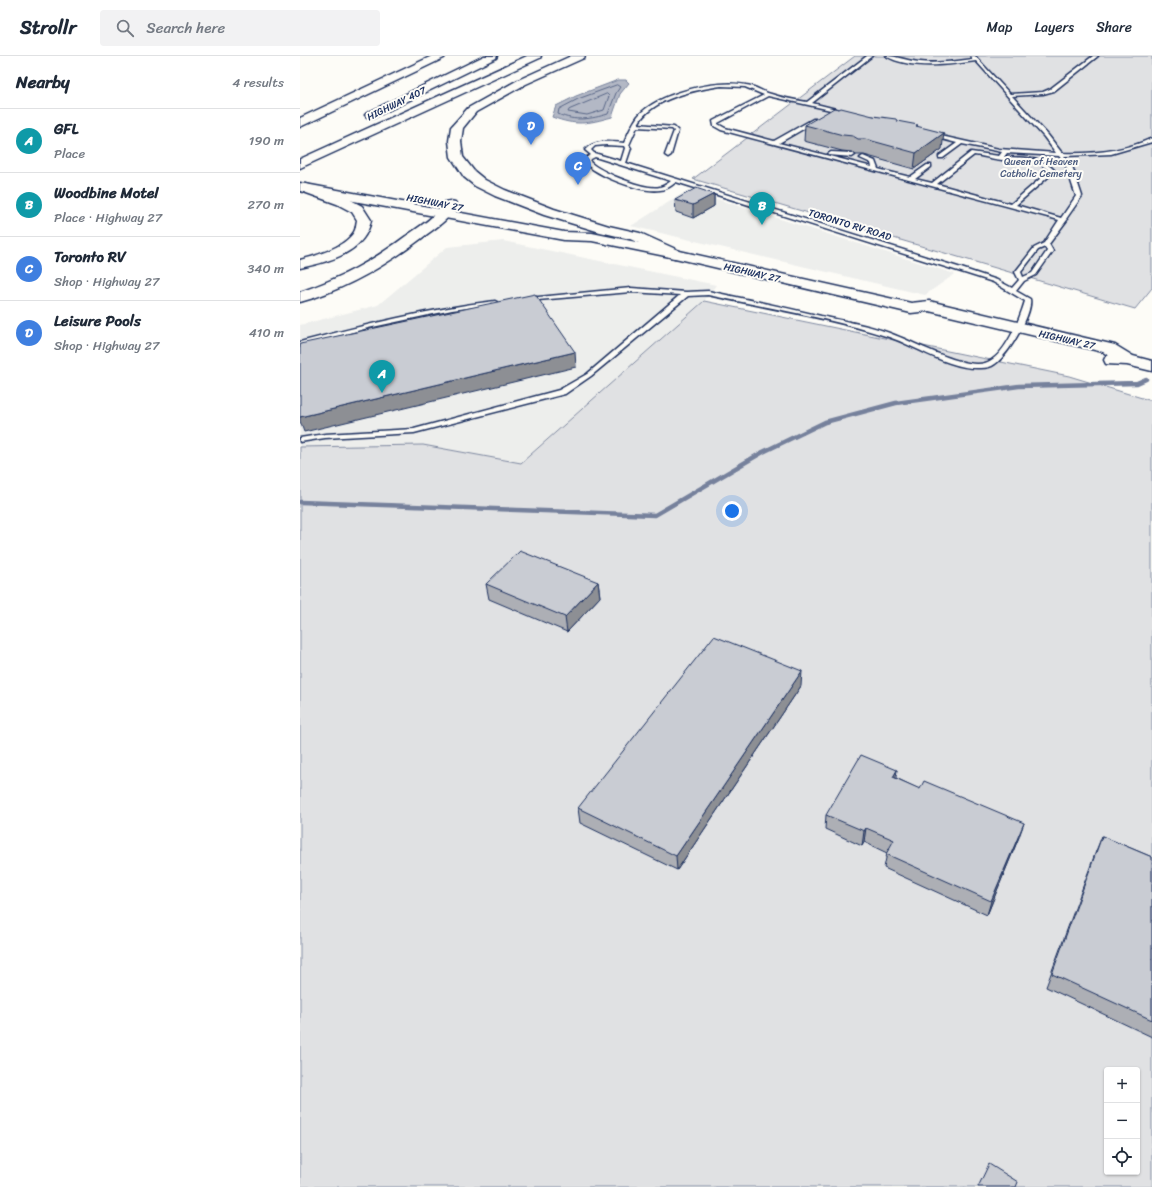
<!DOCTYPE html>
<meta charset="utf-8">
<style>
:root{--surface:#fff;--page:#f2f2f3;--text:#1f2937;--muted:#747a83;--line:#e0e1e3;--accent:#b45309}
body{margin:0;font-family:Sriracha,sans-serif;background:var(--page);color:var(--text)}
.controls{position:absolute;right:12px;bottom:12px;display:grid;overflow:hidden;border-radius:4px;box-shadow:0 1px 3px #0004}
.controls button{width:36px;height:36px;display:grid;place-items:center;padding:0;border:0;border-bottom:1px solid var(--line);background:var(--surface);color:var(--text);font:20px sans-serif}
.you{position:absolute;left:432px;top:455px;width:14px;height:14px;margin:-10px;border:3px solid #fff;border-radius:50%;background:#1a73e8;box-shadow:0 0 0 6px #1a73e833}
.badge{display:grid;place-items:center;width:26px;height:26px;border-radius:50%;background:var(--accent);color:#fff;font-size:13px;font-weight:700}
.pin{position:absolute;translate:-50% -33px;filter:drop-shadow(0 1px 2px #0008)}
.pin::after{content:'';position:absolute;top:21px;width:14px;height:12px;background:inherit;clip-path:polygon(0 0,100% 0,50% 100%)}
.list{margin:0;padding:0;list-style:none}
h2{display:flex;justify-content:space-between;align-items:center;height:52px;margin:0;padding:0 16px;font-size:17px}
h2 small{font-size:13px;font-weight:400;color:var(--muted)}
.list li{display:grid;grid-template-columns:26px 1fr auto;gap:12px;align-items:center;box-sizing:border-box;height:64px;padding:0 16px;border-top:1px solid var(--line)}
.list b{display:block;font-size:15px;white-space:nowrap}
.list p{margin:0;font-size:13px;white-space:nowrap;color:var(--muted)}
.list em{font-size:13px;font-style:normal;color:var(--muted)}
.icon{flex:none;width:22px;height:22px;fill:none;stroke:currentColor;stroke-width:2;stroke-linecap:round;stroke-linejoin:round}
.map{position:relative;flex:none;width:852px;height:1131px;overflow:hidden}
header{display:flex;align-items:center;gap:24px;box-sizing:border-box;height:56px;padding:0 20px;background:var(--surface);border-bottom:1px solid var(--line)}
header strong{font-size:19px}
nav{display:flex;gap:22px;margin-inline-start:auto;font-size:14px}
.search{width:280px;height:36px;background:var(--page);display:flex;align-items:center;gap:10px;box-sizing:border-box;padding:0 14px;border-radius:4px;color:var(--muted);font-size:15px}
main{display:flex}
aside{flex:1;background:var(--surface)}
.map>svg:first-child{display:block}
.built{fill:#edeeec}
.green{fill:#e0e1e3;stroke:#7e88a0;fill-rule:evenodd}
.water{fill:#b3b8c5;stroke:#76819c}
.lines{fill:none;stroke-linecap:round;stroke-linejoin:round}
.shore{stroke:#586687;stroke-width:1}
.stream{stroke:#76819c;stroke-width:4.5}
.service-casing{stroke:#1b2f5e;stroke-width:3}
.primary-casing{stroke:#1b2f5e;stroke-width:3}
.motorway-casing{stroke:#1b2f5e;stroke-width:3}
.service{fill:#fdfcf7;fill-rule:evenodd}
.primary{fill:#fdfcf7;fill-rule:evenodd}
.motorway{fill:#fdfcf7;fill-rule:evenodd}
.wall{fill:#adafb5;stroke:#1b2f5e}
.shaded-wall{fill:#8d8f94;stroke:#1b2f5e}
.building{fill:#c9ccd3;stroke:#1b2f5e}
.labels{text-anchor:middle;stroke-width:4;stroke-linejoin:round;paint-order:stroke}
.far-street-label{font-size:10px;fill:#1b2f5e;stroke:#fdfcf7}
.far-park-label{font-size:10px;fill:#4c5c7f;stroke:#fdfcf7}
</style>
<header>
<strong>Strollr</strong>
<div class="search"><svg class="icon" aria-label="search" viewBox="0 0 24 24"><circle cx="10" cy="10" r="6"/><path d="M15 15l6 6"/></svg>Search here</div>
<nav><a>Map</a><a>Layers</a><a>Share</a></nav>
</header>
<main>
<aside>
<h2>Nearby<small>4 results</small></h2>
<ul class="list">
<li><span class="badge" style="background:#0f9aa8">A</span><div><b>GFL</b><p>Place</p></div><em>190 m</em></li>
<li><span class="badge" style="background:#0f9aa8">B</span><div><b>Woodbine Motel</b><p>Place · Highway 27</p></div><em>270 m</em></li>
<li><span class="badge" style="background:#3f7fe0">C</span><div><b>Toronto RV</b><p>Shop · Highway 27</p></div><em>340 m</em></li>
<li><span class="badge" style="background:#3f7fe0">D</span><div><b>Leisure Pools</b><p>Shop · Highway 27</p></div><em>410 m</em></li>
</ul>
</aside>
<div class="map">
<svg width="852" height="1131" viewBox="0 0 852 1131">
<rect width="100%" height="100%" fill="#fdfcf7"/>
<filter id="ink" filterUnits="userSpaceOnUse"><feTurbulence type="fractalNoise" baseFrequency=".025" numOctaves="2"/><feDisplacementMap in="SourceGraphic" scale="8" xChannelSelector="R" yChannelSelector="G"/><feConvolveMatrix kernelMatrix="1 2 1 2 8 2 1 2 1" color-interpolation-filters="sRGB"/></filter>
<g filter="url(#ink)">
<path class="built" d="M388 134 655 218 625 239 331 170Z
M203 185 416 229 404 245 221 407 123 389 0 391V269L78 249 147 191Z"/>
<path class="green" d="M555 0H852V232L835 253 393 123Z
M404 245 769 320 852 345V1131H0V391L123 389 221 407ZM807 1014H837V1116H807Z"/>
<path class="water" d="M318 24H326L329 27 320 38 312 61C287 68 276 70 252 61L256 50 276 40Z"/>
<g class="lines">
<path class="shore" d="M317 29 320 31 316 37 308 58C291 63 275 66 258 58L259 53 278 43Z
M307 38 309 40 304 54 287 59 268 56 269 54Z"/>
<path class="stream" d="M0 446 355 459 463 396 525 366 596 347 719 330 837 327 846 323"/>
<defs>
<path id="service" d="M567 0H572L512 47 544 55V57L468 40 418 67V68L425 72 474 85 513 63H517V65L479 87 572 111 571 107 560 102 563 100 575 105 578 113 610 121 627 109H631V111L615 123 632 127 671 96 699 100 702 96 662 88 643 102H639V100L657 87 630 80V79L632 78 699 93 756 97 744 81 676 5C648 9 610 14 586 0 597 0 608 5 620 6 638 8 656 5 673 3L671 0H675L710 38 743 36 750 33 793 0H798L754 35 743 38 712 40 748 79 762 97C792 98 825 95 852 82V86L811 98 764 100 772 110 782 140 766 163 767 164 749 188 753 195 736 219 724 225 716 235 730 243C733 258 708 299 695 308 691 311 686 312 681 312 650 314 618 291 589 281 530 262 468 252 408 239L388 240 291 320 265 338 114 377 25 382 0 386V382L25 378 114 373 259 334 287 318 380 239 331 236 226 245 225 244 228 242 331 232 386 236 408 235C446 243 483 251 521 260 545 265 574 270 597 280 618 288 664 313 685 307 705 302 720 262 725 245L693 226 376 126C371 130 366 134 360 134 340 137 297 120 284 106L287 101 291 99 285 94C295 83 311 86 324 87 328 78 332 68 338 60 358 37 416 23 446 29 455 30 463 36 471 38 483 42 495 44 507 46ZM421 30 445 31 464 39 413 65 414 70 421 74 759 164 744 187 734 192 716 215 715 216 719 224 712 232 697 224 658 211 326 107 331 92 329 89 337 71 372 73 374 75 365 99 368 101 371 99 378 75 374 71 338 68C352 42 395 34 421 30ZM306 89 324 90 325 92 321 105 294 97 291 94 295 90ZM707 97 759 100 766 110 776 140 761 162 716 149 755 115C742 100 721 102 704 101ZM674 99C683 100 692 103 702 104 717 105 737 102 749 115L711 148 637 128ZM295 101 371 125C368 127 364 130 360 131 345 135 301 116 290 106L291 103ZM745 191 747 195 732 217 723 221 721 216 738 194Z
M531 96 552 97 555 99 552 101 529 99 528 98Z
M195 245 197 246V248L152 254 68 272 0 290V286C64 269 129 253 195 245Z"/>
<path id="primary" d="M0 127 264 176 292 177 375 194 611 247 629 245 815 289 833 300 852 305V315L827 309 806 308 804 304 806 300H809L803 296 629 255 611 257 375 202 292 185 264 184 0 135Z"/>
<path id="motorway" d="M132 0H145L144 2 0 71V62Z
M184 0H197L196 2 75 61H67L65 59 67 57Z
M227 0H241L240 2 0 112V103Z
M271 0H285L284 2 226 28 176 56 163 72 161 85 163 101 174 115 185 124 205 134 254 153 309 170 340 177 380 195 382 198 380 201 375 202 370 201 330 183 300 176 244 159 195 140 175 130 164 121 151 101 149 85 151 71 168 52 218 24Z
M6 128 47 142 62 150 71 164C65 197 28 206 0 212V204C16 200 45 191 54 176 56 173 56 168 57 164L52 156 37 148 1 135 0 131Z
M150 145 155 146 157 149C149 164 135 172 122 182 85 210 45 234 0 246V236C41 222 71 206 106 180 121 170 135 161 145 146Z"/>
</defs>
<use href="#service" class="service-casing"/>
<use href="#primary" class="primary-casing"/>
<use href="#motorway" class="motorway-casing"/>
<use href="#service" class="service"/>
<use href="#primary" class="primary"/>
<use href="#motorway" class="motorway"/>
</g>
<path class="wall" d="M573 60 618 71 642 93 614 113 564 99H556L552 96 542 95 504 85 505 69Z
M414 138V150L393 162 376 156 375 144Z
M298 526 300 541 267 576 189 543 186 528Z
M501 630 377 814 280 767 278 752Z
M596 722 719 781 687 859 584 812 587 797 564 786 562 790 525 773 526 759Z
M802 780 852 801V981L746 931 796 795Z"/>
<path class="shaded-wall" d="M644 77 642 93 614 113 616 97Z
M414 138V150L393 162V149Z
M275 296 276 311 4 376 0 365V361Z
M298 526 300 541 267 576 265 561Z
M502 615 501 630 377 814 376 800Z
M597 714 595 728 593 721Z
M724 767 719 781 687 859 691 845Z
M566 772 564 786 562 790 564 775Z"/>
<path class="building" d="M534 52 539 53 541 52 573 60 596 63 597 65 618 69 616 70 644 77 616 97 565 83H558L553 80 543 79 505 69Z
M396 132 414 138 393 149 375 144Z
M235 238 275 296 0 361V288Z
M220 495 298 526 265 561 186 528Z
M414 580 502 615 376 800 278 752Z
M561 699 597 714 593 721 620 733 624 725 724 767 691 845 586 798 594 784 566 772 564 775 526 759Z
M802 780 852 801V964L752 918Z
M689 1108 718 1126 716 1131H678Z"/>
</g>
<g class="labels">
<g class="far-street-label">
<text transform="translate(96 47) rotate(-26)" y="4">HIGHWAY 407</text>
<text transform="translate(135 146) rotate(11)" y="4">HIGHWAY 27</text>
<text transform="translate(550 168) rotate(17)" y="4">TORONTO RV ROAD</text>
<text transform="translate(452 216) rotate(13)" y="4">HIGHWAY 27</text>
<text transform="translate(767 283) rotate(13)" y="4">HIGHWAY 27</text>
</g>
<g class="far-park-label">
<text x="741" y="109">Queen of Heaven<tspan x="741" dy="12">Catholic Cemetery</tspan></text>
</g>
</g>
</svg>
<div class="controls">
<button>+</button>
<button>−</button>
<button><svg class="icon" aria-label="locate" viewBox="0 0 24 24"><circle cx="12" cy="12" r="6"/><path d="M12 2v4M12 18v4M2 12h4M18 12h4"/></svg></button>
</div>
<div class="you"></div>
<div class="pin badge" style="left:82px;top:337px;background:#0f9aa8">A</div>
<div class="pin badge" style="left:462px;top:169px;background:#0f9aa8">B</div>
<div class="pin badge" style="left:278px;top:129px;background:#3f7fe0">C</div>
<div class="pin badge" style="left:231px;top:89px;background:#3f7fe0">D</div>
</div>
</main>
